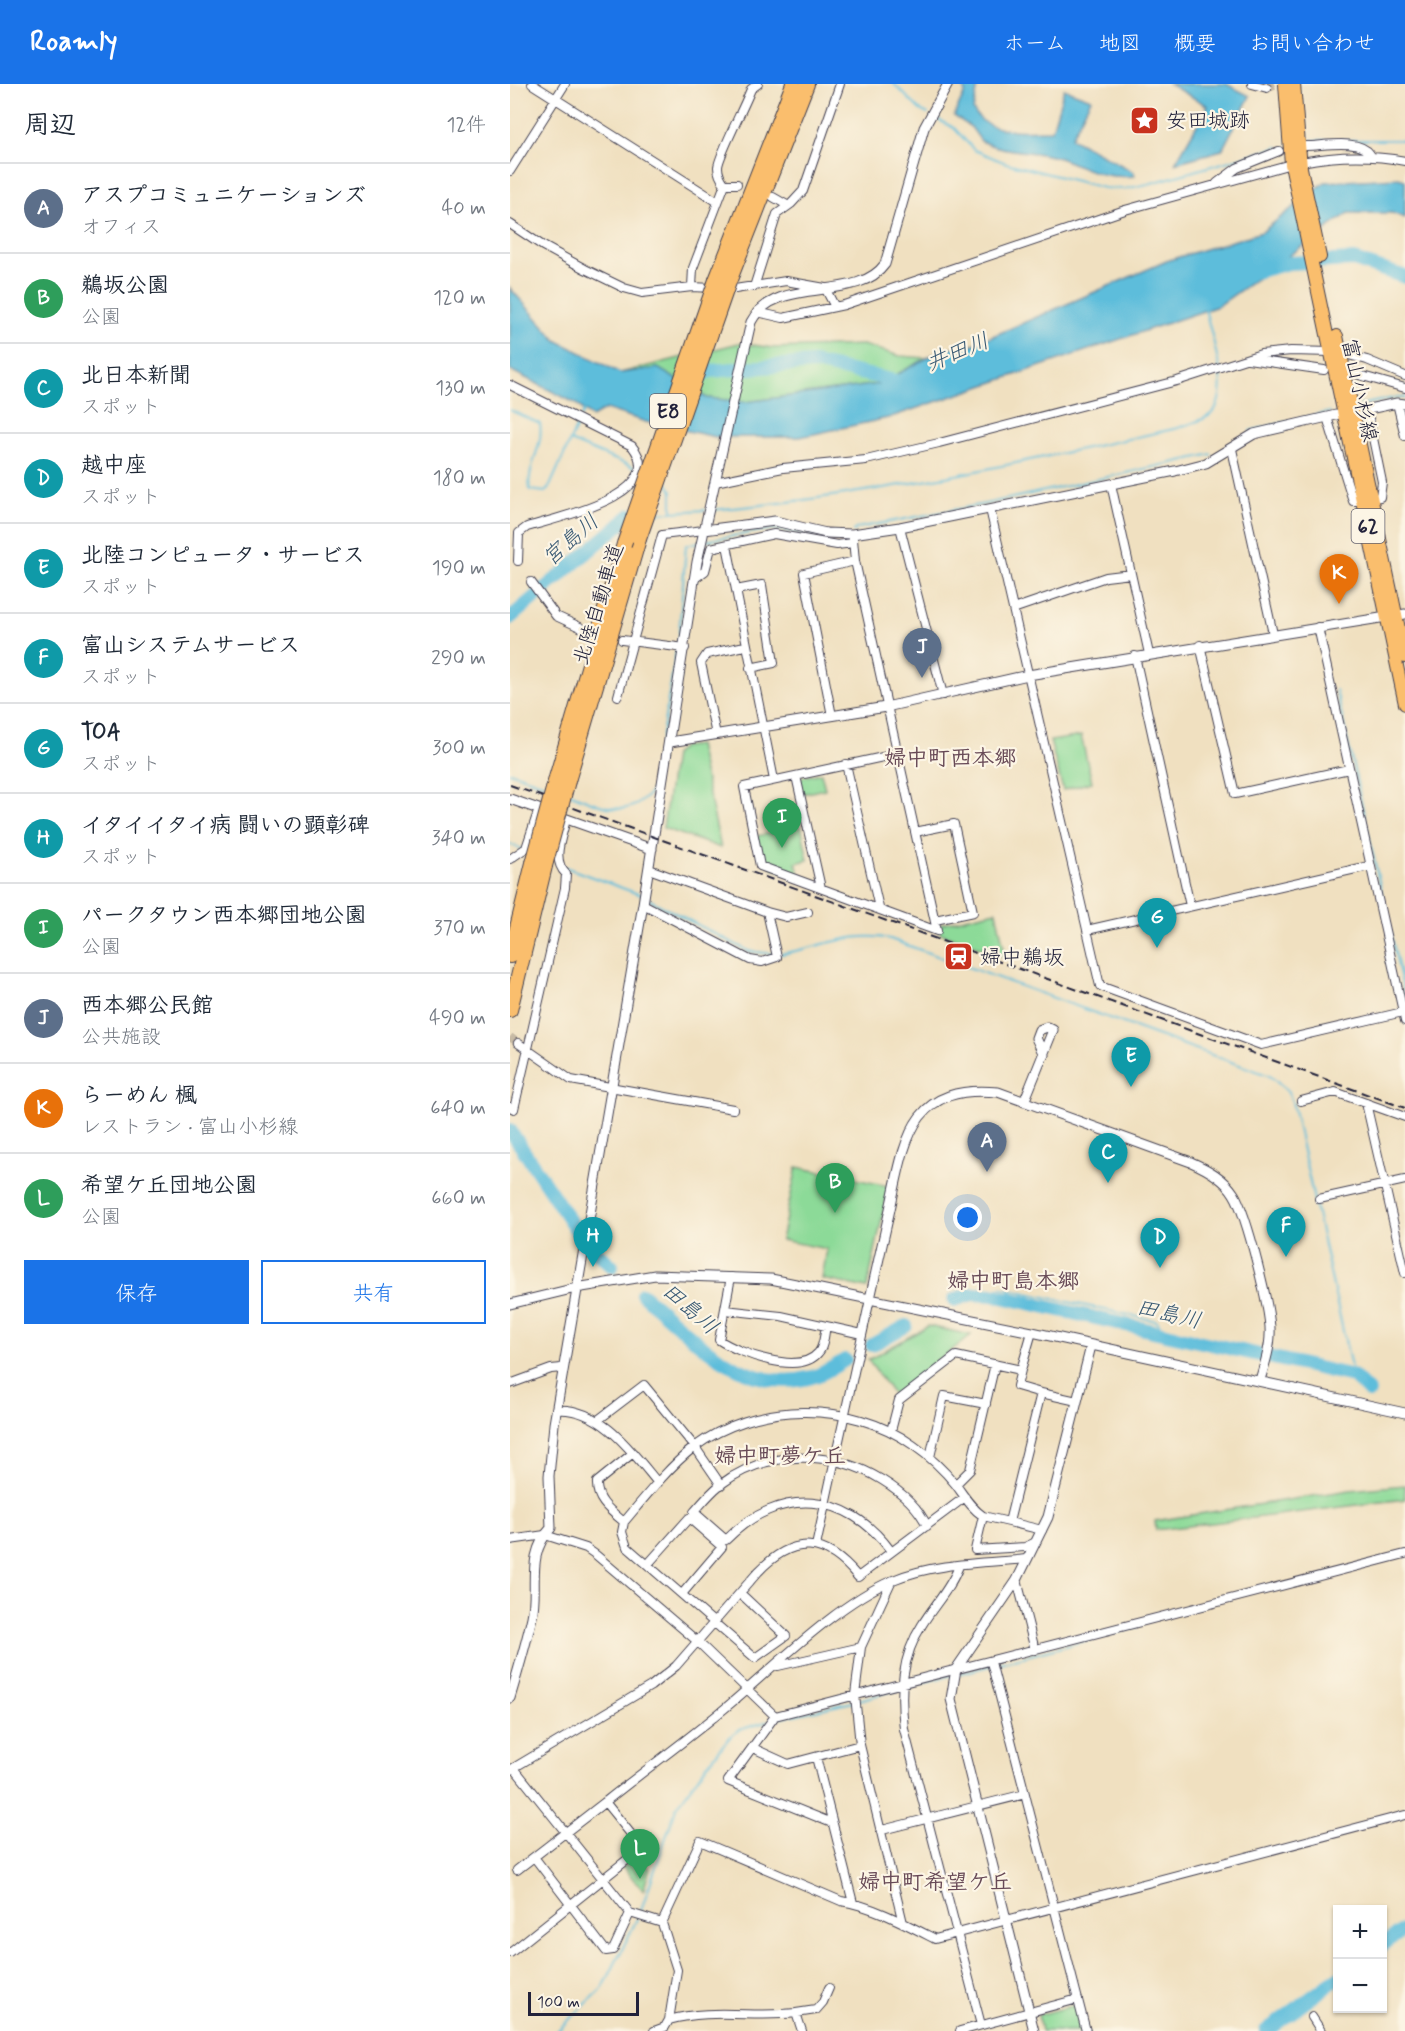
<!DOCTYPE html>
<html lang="ja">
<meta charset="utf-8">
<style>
:root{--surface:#fff;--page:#f6f6f7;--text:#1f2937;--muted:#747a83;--line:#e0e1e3;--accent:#1a73e8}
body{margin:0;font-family:Mynerve,"Klee One",sans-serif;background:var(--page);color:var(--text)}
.controls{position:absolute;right:18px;bottom:18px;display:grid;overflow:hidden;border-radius:0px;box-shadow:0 2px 4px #0004}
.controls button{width:54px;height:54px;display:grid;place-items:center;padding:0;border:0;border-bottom:2px solid var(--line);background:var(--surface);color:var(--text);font:30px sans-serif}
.scale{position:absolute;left:18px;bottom:15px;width:111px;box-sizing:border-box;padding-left:6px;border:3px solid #22223b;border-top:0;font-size:16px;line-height:21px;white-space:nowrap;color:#22223b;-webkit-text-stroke:4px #fcf5e5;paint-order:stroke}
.you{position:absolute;left:458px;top:1134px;width:21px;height:21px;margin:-15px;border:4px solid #fff;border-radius:50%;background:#1a73e8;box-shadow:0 0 0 9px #1a73e833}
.badge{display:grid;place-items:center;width:39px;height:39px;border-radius:50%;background:var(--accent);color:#fff;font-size:20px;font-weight:700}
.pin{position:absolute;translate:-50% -50px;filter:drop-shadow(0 2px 3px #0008)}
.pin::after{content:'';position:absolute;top:32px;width:21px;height:18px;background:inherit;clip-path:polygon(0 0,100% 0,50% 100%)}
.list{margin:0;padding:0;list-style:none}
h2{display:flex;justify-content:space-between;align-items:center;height:78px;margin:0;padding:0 24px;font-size:26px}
h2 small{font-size:20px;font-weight:400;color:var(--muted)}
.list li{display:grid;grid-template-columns:39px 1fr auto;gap:18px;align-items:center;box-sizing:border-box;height:90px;padding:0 24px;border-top:2px solid var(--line)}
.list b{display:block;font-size:22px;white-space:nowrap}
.list p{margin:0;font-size:20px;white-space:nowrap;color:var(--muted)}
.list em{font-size:20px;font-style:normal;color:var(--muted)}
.actions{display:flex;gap:12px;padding:18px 24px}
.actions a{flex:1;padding:14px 0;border:2px solid var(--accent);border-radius:0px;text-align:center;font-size:21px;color:var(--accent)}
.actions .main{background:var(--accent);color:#fff}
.map{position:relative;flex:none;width:895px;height:1947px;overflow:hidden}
header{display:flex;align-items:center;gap:36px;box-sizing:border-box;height:84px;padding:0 30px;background:var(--accent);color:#fff}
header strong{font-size:28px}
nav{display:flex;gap:33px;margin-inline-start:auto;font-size:21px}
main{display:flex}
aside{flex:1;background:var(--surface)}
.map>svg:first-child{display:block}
.green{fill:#8cda98;stroke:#577e6a;stroke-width:1.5}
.water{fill:#5dbddb;stroke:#40708b;stroke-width:1.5}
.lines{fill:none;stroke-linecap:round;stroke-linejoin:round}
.stream{stroke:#5dbddb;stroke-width:2}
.river{stroke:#5dbddb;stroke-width:14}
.minor-tunnel{stroke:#c7baa5;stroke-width:8;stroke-dasharray:8 4;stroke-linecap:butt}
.minor-casing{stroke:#413e4f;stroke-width:10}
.tertiary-casing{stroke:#413e4f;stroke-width:11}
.primary-casing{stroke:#413e4f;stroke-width:14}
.motorway-casing{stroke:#413e4f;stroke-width:16}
.minor{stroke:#fff;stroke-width:8}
.tertiary{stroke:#fff;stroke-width:9}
.primary{stroke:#fabe6d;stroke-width:12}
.motorway{stroke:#fabe6d;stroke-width:14}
.rail{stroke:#22223b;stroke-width:2;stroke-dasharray:9 4.5;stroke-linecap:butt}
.motorway-bridge-casing{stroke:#413e4f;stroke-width:16;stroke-linecap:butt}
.motorway-bridge{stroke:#fabe6d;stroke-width:14}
.labels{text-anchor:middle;stroke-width:4.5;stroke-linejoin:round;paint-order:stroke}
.shield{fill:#fcf5e5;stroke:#63616e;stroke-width:1.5}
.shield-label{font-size:20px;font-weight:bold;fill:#22223b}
.poi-label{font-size:21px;fill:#22223b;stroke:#fcf5e5;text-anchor:start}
.street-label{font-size:21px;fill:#22223b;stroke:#fcf5e5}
.water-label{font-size:22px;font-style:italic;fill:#375873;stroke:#fcf5e5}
.neighbourhood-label{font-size:22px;font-weight:bold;fill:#684a57;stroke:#fcf5e5}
</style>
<header>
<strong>Roamly</strong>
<nav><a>ホーム</a><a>地図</a><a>概要</a><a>お問い合わせ</a></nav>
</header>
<main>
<aside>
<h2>周辺<small>12件</small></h2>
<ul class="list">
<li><span class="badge" style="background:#5c6f8a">A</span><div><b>アスプコミュニケーションズ</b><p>オフィス</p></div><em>40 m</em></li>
<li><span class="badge" style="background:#2e9e5b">B</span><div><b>鵜坂公園</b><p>公園</p></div><em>120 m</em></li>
<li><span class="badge" style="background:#0f9aa8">C</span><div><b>北日本新聞</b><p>スポット</p></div><em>130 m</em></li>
<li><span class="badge" style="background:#0f9aa8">D</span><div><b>越中座</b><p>スポット</p></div><em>180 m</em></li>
<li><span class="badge" style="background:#0f9aa8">E</span><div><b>北陸コンピュータ・サービス</b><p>スポット</p></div><em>190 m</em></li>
<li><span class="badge" style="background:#0f9aa8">F</span><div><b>富山システムサービス</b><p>スポット</p></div><em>290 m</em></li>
<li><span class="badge" style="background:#0f9aa8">G</span><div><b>TOA</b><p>スポット</p></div><em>300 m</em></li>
<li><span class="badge" style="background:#0f9aa8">H</span><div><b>イタイイタイ病 闘いの顕彰碑</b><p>スポット</p></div><em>340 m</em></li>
<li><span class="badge" style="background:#2e9e5b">I</span><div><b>パークタウン西本郷団地公園</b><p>公園</p></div><em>370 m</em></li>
<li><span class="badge" style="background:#5c6f8a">J</span><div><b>西本郷公民館</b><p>公共施設</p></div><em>490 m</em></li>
<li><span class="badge" style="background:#e8710a">K</span><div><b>らーめん 楓</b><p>レストラン · 富山小杉線</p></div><em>640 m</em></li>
<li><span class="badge" style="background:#2e9e5b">L</span><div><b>希望ケ丘団地公園</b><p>公園</p></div><em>660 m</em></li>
</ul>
<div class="actions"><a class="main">保存</a><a>共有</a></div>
</aside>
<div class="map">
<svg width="895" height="1947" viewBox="0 0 895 1947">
<rect width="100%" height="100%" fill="#fcf5e5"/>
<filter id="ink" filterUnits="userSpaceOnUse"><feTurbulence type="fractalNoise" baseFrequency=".0167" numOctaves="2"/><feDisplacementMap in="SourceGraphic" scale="12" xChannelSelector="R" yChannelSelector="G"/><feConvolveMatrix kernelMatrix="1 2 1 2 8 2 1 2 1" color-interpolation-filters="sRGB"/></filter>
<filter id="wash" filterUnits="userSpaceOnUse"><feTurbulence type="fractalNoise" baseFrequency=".008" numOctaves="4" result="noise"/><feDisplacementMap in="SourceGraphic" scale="24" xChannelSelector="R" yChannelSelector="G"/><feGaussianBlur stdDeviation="1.35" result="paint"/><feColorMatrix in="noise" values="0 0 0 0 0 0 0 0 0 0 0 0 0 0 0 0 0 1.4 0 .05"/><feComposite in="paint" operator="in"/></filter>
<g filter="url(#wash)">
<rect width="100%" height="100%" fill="#f0e0c0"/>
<path class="green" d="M229 259 263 264 353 261 390 272 417 274 369 300 235 318 197 314 110 289Z
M571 652 582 698 553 706 540 657Z
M188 661 211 764 153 744 164 671 172 663Z
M311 689 315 705 292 710 289 698 292 693Z
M291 742 298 776 286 779 290 793C258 782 254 787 247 752Z
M486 827 496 873 430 849 429 840Z
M287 1083 379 1102 357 1204 312 1195 317 1165 271 1156Z
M418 1242 461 1251 384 1312 358 1276Z
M895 1401V1415L646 1446 645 1437 840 1406Z
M125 1773 140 1785 133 1806 113 1783Z
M566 1921 573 1947H531L528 1931Z"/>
<path class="water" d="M451 0 468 2 463 26C478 52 516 46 542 46L554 5 581 15 561 54 624 88 625 92C590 95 580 85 549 74 524 66 495 69 471 57L461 43 444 32 455 8Z
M659 0H716L740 12 712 66 665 79 698 22Z
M888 94 895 96V134L882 129H839L708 222 378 334 290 353H206L136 338 96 325 82 333 65 319 0 286V204L46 256 110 289 148 284 197 314 235 318 369 300 430 267 462 261 659 176 752 148 815 98Z"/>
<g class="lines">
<path class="stream" d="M384 0 410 26 418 30
M423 33 444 44 464 66 496 79 594 104 615 105 638 100 769 63
M800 56H895
M850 321 889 313 895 314
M0 326 30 340C34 363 16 383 20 406L35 408 40 402 68 339
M71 333 74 327
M740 347 820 328
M60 357 135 388
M155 395 162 407V428
M201 426C358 413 514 378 668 344 677 340 695 337 702 329 723 308 700 250 695 224
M144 429 196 426
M344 447 347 444 475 420 702 370
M194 457 263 445 336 456 339 453
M826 606 895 913
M0 688 40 702
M59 709C90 721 119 739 143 705L169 551 176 461 189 458
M0 760 11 765
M55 783 131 811
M136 814 238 867 264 870
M270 870C306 865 343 846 380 855L760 992 777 1007 782 1017 843 1292
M483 1211 488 1204H493L647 1237 650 1242V1248
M448 1590 628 1543
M395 1603 442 1591
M349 1616 390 1605
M270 1634 343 1618
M130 1829 166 1724 190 1690 219 1654 229 1646 259 1637
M47 1947 93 1904 127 1835"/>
<path class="river" d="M745 188 779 179 844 176 895 193
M178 296 200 287 304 279 395 299
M0 534 121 431
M0 1046 68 1149
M83 1165 102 1182
M132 1210C180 1250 233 1313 302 1293 314 1290 325 1282 335 1276
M444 1216 462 1210 483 1211 843 1292 859 1308
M362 1261 396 1242
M872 1861 895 1845
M756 1947 828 1894"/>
</g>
</g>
<g filter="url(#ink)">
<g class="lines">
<path class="minor-tunnel" d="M757 4 766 0
M0 953 8 959"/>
<defs>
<path id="minor" d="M22 0 208 118
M742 0 757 4
M796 62C814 62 849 54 860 70
M791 78C827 71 859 70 895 77
M0 87 55 0
M707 99 727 84 769 67
M215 100H227
M263 113 277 121
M0 140 33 162 75 185 114 204 132 209 182 203 225 205 276 197 315 204 325 223
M182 203 183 184 215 100C210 94 208 90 208 83 208 73 236 19 241 5L248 0
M244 203 267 130 281 120 293 107 330 0
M247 228 273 234 334 221 615 126 781 80
M831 269 857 276 895 292
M738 275 814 286
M842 289 895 304
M0 301 122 362C161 410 47 434 17 443L9 449 8 477
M887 319 895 352
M857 325 872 398 870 413 862 414
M817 333 843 417H853
M722 365 763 550
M205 398 273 384 356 376 429 359 667 297 751 270 781 267 822 268
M601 400 639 570
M480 425 590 902 751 961 893 928
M390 443 433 611
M343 455 345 477
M217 461 264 696
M184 495 195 487 201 464 264 450 327 461 343 459
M21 498 46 532 72 544
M226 506 252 501 264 579 240 584
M503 525 596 493 621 490
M808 543 895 937
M112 556 175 564
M690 561 725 710 839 685
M625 572 680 822
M108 612 152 451 194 446
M322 632 294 489 345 477 427 847
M206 651 191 579 197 570 235 562
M387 670 234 703 250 782 427 847
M336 680 369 824
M286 692 311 804
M405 748 444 740 463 828 425 836
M0 775 16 764 29 725
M139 785 257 828 276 833 298 828
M133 820 240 876 252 878 267 873 257 828
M577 846 859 782
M8 959 61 996 223 1025
M791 1017 825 1008 895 1033
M856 1019 895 1189
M0 1023 4 1025 55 804 56 790C41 775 52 754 56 735
M809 1115 895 1096
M221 1193 209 1256C229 1269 289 1292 308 1269 314 1263 314 1251 316 1242
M215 1226 271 1232 352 1250
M511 1286 507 1302 531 1309
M0 1300 41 1285 52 1284
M46 1326C90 1322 123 1369 148 1399
M88 1336 134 1301 185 1363 211 1401
M381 1347 389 1316 446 1272 511 1286 522 1248
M420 1373 434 1312 476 1320
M446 1400 460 1386 485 1280
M114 1438C101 1427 86 1417 87 1398L123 1369
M499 1438 532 1446
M0 1456 35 1451 76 1464 86 1471 187 1557 265 1632
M526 1458 515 1463 465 1466 473 1432 499 1438 531 1309 567 1317
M306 1462 360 1215
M381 1467C337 1407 269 1402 216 1456L184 1428C192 1419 200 1409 210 1401 256 1365 324 1366 372 1396 390 1407 408 1422 417 1442
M138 1480 179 1434 212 1463 172 1510
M449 1482C441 1504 424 1521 412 1541 391 1573 390 1609 394 1645L471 1941
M507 1496 525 1566
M381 1498 351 1563 345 1611 350 1661 393 1839
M230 1509 276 1552 245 1574 117 1463 112 1448 114 1438C136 1412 157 1385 183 1364 245 1317 340 1316 403 1361 419 1372 434 1386 446 1401 455 1413 461 1424 473 1432
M481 1578 576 1947
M268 1582 351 1563
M243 1664 278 1680 350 1661
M306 1673 343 1819
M4 1684 120 1829 152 1839
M0 1686 141 1602 166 1582 248 1488C284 1450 316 1454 348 1493L455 1413
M322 1739 218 1697 265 1632 895 1470
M372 1746 515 1710
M24 1773 96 1867 103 1866 120 1829
M7 1786 95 1718
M0 1869 128 1767 129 1760 95 1718C136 1685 180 1654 220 1620 266 1581 328 1519 383 1496 423 1479 474 1479 517 1475
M286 1929 306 1926 313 1918 319 1904
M802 1933 811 1947
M159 1936 167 1886 152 1839 190 1757 331 1817C363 1822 396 1840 425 1855L895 1731
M144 1947 155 1943 159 1936C200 1924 244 1934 286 1929L292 1947
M450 1947 568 1915"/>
<path id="tertiary" d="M854 326 887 319 895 320
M194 446 265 437 316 449 342 450 390 443 665 387 696 379 744 350 826 331
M160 658 376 623 518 591 895 530
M0 715 142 765
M514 1018 543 946 537 943 529 946 526 954 534 971
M360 1215C367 1182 375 1149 382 1116 396 1049 405 1000 488 1008L681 1078C697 1085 714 1094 724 1110 736 1129 762 1229 760 1251 760 1266 754 1282 750 1296
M0 1220 66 1204 145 1191 261 1195 522 1248 895 1329
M0 1614C8 1587 16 1560 22 1533 29 1501 15 1472 41 1444L39 1392 44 1340 133 820 187 478 241 238C266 190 347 220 375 180L414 44 438 0
M524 1947 441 1615 446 1585 507 1496 538 1433 581 1262"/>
<path id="primary" d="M775 0 781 80 895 620
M784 0 791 84 810 173
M827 252 895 573"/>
<path id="motorway" d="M206 196 283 0
M219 198 297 0
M46 694 114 460
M58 697 129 455
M0 872 23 779
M0 926 35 782"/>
</defs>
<use href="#minor" class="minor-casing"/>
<use href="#tertiary" class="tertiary-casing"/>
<use href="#primary" class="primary-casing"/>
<use href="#motorway" class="motorway-casing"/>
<use href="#minor" class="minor"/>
<use href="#tertiary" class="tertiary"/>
<use href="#primary" class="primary"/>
<use href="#motorway" class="motorway"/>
<path class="rail" d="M0 701 895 1024"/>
<defs>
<path id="motorway-bridge" d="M129 455 219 198
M114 460 206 196
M23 779 46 694
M35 782 58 697"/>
</defs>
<use href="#motorway-bridge" class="motorway-bridge-casing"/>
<use href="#motorway-bridge" class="motorway-bridge"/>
</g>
</g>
<defs>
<symbol id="sight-square" viewBox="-11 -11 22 22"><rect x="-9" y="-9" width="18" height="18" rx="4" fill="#c8321e" stroke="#fcf5e5"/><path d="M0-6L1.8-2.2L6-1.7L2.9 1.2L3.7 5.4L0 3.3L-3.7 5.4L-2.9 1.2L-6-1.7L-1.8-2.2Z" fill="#fff"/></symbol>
<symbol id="station-square" viewBox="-11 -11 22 22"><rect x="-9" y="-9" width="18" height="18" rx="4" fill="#c8321e" stroke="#fcf5e5"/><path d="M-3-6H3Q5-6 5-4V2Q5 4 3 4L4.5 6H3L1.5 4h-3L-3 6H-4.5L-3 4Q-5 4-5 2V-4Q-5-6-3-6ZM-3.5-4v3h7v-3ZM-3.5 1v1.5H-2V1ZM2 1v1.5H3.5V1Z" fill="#fff"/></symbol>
</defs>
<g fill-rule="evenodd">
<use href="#sight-square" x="618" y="20" width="33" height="33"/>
<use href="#station-square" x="432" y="856" width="33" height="33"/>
</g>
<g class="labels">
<g class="shield">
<rect x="140" y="310" width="36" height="34" rx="4.5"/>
<rect x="841.5" y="425" width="33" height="34" rx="4.5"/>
</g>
<g class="shield-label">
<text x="158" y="334">E8</text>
<text x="858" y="449">62</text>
</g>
<g class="poi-label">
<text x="656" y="43">安田城跡</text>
<text x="470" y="880">婦中鵜坂</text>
</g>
<g class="street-label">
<text transform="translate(850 306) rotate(78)" y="7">富山小杉線</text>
<text transform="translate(88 520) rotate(-73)" y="7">北陸自動車道</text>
</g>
<g class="water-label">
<text transform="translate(447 267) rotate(-22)" y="8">井田川</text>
<text transform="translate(60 455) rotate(-41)" y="8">宮島川</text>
<text transform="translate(181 1224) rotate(41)" y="8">田島川</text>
<text transform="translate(659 1229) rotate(13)" y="8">田島川</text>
</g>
<g class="neighbourhood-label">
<text x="440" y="681">婦中町西本郷</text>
<text x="503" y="1204">婦中町島本郷</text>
<text x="270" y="1379">婦中町夢ケ丘</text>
<text x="425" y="1805">婦中町希望ケ丘</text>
</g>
</g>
</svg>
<div class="controls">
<button>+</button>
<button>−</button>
</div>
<div class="scale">100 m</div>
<div class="you"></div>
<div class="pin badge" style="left:477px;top:1088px;background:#5c6f8a">A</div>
<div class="pin badge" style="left:325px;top:1129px;background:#2e9e5b">B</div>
<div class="pin badge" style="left:598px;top:1099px;background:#0f9aa8">C</div>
<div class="pin badge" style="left:650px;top:1184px;background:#0f9aa8">D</div>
<div class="pin badge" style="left:621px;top:1003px;background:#0f9aa8">E</div>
<div class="pin badge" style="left:776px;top:1173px;background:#0f9aa8">F</div>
<div class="pin badge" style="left:647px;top:864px;background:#0f9aa8">G</div>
<div class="pin badge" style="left:83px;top:1183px;background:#0f9aa8">H</div>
<div class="pin badge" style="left:272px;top:764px;background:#2e9e5b">I</div>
<div class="pin badge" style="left:412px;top:594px;background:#5c6f8a">J</div>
<div class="pin badge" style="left:829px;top:520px;background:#e8710a">K</div>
<div class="pin badge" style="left:130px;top:1795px;background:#2e9e5b">L</div>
</div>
</main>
